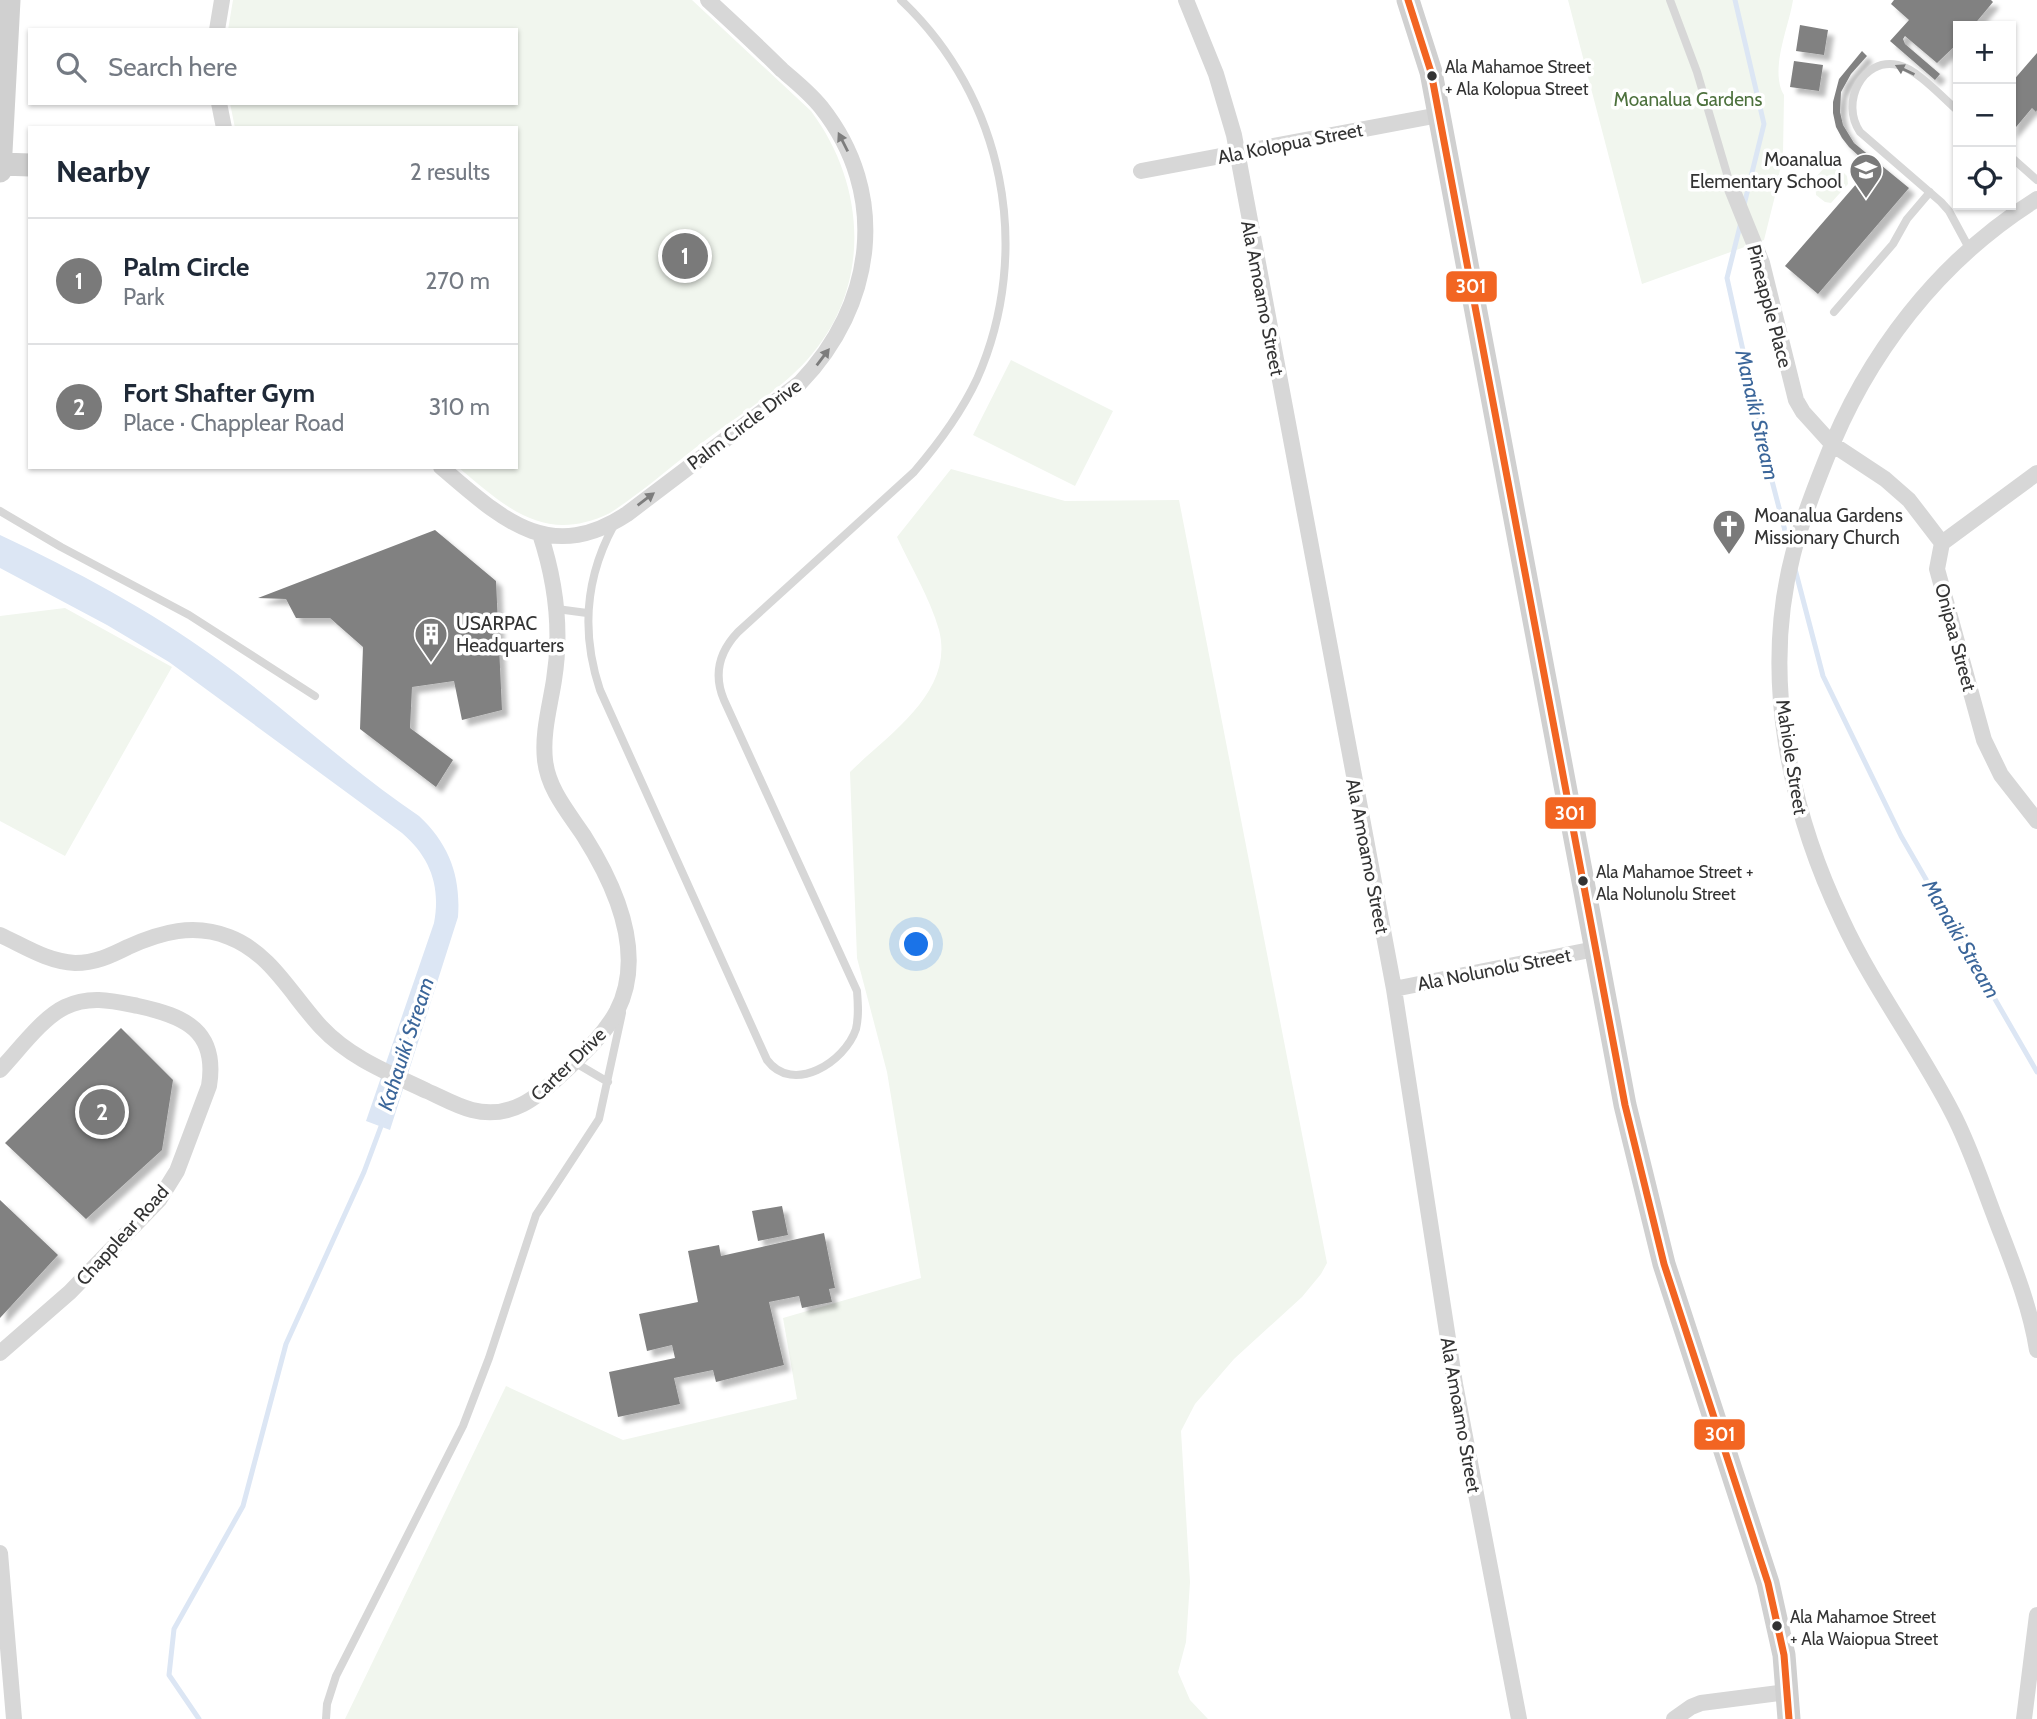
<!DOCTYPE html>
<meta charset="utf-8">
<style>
:root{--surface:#fff;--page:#f6f6f7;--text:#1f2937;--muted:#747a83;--line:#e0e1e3;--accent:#7a7a7a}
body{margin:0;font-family:Cabin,sans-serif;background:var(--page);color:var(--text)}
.controls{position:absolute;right:21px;top:21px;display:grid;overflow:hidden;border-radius:0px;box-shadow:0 2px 5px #0004}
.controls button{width:63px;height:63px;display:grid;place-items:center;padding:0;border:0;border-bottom:2px solid var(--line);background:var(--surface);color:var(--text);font:35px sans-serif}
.you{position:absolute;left:917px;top:945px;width:24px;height:24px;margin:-18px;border:5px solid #fff;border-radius:50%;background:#1a73e8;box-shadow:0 0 0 10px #1a73e833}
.badge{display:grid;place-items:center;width:46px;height:46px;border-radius:50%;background:var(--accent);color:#fff;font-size:23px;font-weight:700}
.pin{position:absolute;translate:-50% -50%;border:4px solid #fff;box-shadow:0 2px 7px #0006}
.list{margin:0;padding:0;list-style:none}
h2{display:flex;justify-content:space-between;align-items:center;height:91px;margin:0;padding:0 28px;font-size:30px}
h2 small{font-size:23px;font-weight:400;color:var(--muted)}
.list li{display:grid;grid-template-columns:46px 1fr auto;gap:21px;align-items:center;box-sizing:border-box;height:126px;padding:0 28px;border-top:2px solid var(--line)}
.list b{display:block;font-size:26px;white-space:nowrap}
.list p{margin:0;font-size:23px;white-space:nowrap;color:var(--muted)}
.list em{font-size:23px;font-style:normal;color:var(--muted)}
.icon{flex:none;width:38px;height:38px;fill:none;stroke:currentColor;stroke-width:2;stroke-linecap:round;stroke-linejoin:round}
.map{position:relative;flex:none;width:2037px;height:1719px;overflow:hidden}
.search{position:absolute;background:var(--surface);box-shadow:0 2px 5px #0004;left:28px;top:28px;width:490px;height:77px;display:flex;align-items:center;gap:18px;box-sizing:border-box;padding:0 24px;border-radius:0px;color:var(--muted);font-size:26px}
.panel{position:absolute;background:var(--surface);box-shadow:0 2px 5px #0004;left:28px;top:126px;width:490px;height:343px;border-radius:0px}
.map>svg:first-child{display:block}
.green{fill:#f1f6ee}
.water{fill:#dce6f4}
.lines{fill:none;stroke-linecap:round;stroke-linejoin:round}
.stream{stroke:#dce6f4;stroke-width:5}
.building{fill:#818181;filter:url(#shadow)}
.lane{stroke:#d7d7d7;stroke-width:8}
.street{stroke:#d7d7d7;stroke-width:16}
.secondary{stroke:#d0d0d0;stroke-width:23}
.bus-1-casing{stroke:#fff;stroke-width:12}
.bus-1{stroke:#f26522;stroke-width:7}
.oneway{fill:#7d7d7d}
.bus-dot{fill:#333;stroke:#fff;stroke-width:2.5}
.labels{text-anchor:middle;stroke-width:7;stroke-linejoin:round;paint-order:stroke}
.bus-label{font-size:17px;fill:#333;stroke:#fff;text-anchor:start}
.park-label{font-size:19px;fill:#4d713d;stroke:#fff}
.street-label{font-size:19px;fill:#333;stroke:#fff}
.poi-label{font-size:19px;fill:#333;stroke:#fff;text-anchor:start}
.water-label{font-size:21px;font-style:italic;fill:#3b669a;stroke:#fff}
.line-badge{stroke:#fff;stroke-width:2.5}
.badge-label{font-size:19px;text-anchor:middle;font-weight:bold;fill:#fff}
</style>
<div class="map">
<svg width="2037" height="1719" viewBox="0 0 2037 1719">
<defs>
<filter id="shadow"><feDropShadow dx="6" dy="6" stdDeviation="2" flood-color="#0004"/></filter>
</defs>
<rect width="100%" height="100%" fill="#fff"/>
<path class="green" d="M233 0H692L811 111C867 186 872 288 807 360 779 391 740 414 707 439 675 463 644 491 610 513 544 545 506 507 458 467H516V128H235L230 103H516V30H228Z
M1568 0H1793C1789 27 1769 70 1784 95L1783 154 1775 196 1764 240 1642 284Z
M1838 167 1847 176 1848 184 1831 203 1825 202 1816 195 1815 178 1824 168Z
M1011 360 1113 411 1075 486 973 435Z
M951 469 1065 501 1179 500 1327 1263 1321 1274 1302 1297 1234 1359 1195 1404 1181 1431 1190 1582 1186 1642 1178 1672 1190 1700 1208 1719H345L506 1386 623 1440 797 1399 783 1318 921 1278 887 1072 857 958 850 772C889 734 955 692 939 630 930 598 911 567 897 537Z
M65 608 172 667 65 856 0 821V616Z"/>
<path class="water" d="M0 535C76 571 148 609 217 659 286 709 348 768 419 816 449 844 461 876 458 917L390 1130 366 1121 434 923C441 886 430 857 402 833L169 662 107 625 0 568Z"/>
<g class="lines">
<path class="stream" d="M1735 0 1764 124 1744 205
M1741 222 1727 278 1771 477 1790 550
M1795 569 1823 676 1901 836 2037 1072
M199 1719 169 1675 174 1629 243 1506 286 1344 364 1172 383 1121"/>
</g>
<path class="building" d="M1894 0H1991L1993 2 1973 26H1958V43L1937 63 1905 36 1903 39 1905 44 1940 74 1935 80 1890 41 1909 20 1891 4Z
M1800 25 1828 30 1824 55 1796 51Z
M1862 51 1867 56 1851 74 1841 92 1840 112 1843 125 1854 143 1909 188 1818 294 1785 266 1871 167 1849 147 1842 138 1836 127 1833 113V102L1839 79Z
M2037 53V110L2036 112 2032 108 2011 133V83Z
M1794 61 1823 65 1819 91 1790 87Z
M435 530 496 581 502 710 462 720 454 681 412 687 410 728 453 760 436 787 360 729 363 647 330 618H296L286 599 258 598Z
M121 1028 173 1080 162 1150 86 1219 5 1143Z
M0 1200 58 1255 0 1318Z
M782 1206 788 1235 758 1241 752 1211Z
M824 1233 835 1288 829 1289 832 1302 802 1308 799 1296 769 1302 784 1365 716 1382 713 1370 674 1378 680 1404 618 1417 609 1372 675 1358 672 1345 647 1351 639 1314 698 1302 688 1251 719 1245 721 1256Z"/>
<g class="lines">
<path class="lane" d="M1670 0 1697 72 1730 184
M1958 111C1943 98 1917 69 1898 65 1862 57 1840 103 1860 132L1941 202 1949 211 1969 248
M2011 157 2037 180
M1834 312 1893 244 1907 219 1930 192
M0 511 61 547 189 615 315 696
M614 525C585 578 581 633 600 690L767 1060C793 1095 845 1062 856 1029 859 1016 858 1004 857 991L724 700C713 674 719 652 738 632L914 472C939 443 961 413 977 379 1034 250 1004 97 901 0
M557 609 587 613
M574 1062 608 1082
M326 1719 327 1704 336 1676 463 1426 489 1358 536 1215 599 1119 622 1013"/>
<path class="street" d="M1186 0 1216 74 1234 135 1394 989 1455 1384 1519 1719
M217 30 222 0
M219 103 224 128
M1141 171 1439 115
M1730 184 1762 263 1796 400 1803 412 1832 444 1885 479 1909 500 1942 543 1937 569 1984 740 2001 775 2037 821
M2037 199C1939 260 1866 355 1825 462 1813 492 1801 523 1793 554 1761 676 1789 809 1842 920 1873 987 1918 1046 1952 1112 1970 1146 1982 1184 1996 1220 2012 1262 2030 1305 2037 1350
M441 467C500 517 548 566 627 514L800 383C875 305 890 194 821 107 810 93 795 81 782 70 758 46 733 23 708 0
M1942 543 2037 473
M0 935C24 946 48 962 75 963 95 963 110 956 128 947 161 932 194 923 229 937 271 953 292 996 321 1027 350 1058 389 1073 427 1091 441 1097 456 1106 472 1110 511 1120 538 1097 564 1072 584 1053 604 1035 617 1011 646 954 615 885 584 836 568 812 548 789 545 760 542 733 550 706 554 680 562 630 556 582 540 534
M1394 989 1595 949
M0 1070C18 1051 42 1018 65 1007 90 995 113 1001 138 1006 185 1016 218 1031 209 1086L177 1171 159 1200 70 1292 0 1353
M0 1553 14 1719
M1674 1719 1691 1707 1701 1703 1787 1692
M2024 1719 2037 1615"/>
<path class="secondary" d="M1408 0 1431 72 1625 1105 1664 1264 1768 1583 1784 1655 1789 1719
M1 164 30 165
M0 171 9 0"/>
<defs>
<path id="bus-1" d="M1408 0 1431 72 1625 1105 1664 1264 1768 1583 1784 1655 1789 1719"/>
</defs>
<use href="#bus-1" class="bus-1-casing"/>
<use href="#bus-1" class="bus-1"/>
</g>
<defs><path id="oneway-solid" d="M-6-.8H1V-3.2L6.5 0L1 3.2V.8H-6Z" transform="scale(1.75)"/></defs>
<g class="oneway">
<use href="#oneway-solid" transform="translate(1905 70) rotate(-154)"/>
<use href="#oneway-solid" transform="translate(843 142) rotate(-117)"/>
<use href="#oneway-solid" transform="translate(823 357) rotate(-53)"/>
<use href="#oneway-solid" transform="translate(646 499) rotate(-37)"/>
</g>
<defs>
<symbol id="school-pin" viewBox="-11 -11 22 30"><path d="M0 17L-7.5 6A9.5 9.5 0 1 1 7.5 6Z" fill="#7a7a7a" stroke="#fff"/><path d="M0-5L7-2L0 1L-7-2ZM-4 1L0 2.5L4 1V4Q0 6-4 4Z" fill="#fff"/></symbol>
<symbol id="church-pin" viewBox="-11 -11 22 30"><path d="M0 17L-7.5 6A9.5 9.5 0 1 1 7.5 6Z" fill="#7a7a7a" stroke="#fff"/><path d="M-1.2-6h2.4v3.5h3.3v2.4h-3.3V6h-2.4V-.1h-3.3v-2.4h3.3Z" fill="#fff"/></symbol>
<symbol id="building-pin" viewBox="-11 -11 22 30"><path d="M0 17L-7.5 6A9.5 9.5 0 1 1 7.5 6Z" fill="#7a7a7a" stroke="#fff"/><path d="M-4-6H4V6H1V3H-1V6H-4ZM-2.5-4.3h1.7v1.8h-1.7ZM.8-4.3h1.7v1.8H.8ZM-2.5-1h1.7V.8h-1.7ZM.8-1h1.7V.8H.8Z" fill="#fff"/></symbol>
</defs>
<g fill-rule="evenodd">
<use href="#school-pin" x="1847" y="151" width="38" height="52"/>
<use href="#church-pin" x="1710" y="507" width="38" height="52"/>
<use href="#building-pin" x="412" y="615" width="38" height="52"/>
</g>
<g class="bus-dot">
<circle cx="1432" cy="76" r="6"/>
<circle cx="1583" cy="881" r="6"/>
<circle cx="1777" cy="1626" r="6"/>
</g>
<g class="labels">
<g class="bus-label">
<text x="1445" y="73">Ala Mahamoe Street<tspan x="1445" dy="22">+ Ala Kolopua Street</tspan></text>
<text x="1596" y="878">Ala Mahamoe Street +<tspan x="1596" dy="22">Ala Nolunolu Street</tspan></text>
<text x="1790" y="1623">Ala Mahamoe Street<tspan x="1790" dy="22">+ Ala Waiopua Street</tspan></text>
</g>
<g class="park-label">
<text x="1688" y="106">Moanalua Gardens</text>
</g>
<g class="street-label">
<text transform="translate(1290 143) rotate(-11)" y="7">Ala Kolopua Street</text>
<text transform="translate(1263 298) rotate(79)" y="7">Ala Amoamo Street</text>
<text transform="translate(1770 306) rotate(75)" y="7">Pineapple Place</text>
<text transform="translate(744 424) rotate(-37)" y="7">Palm Circle Drive</text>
<text transform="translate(1956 637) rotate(75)" y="7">Onipaa Street</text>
<text transform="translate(1792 757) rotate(81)" y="7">Mahiole Street</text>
<text transform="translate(1368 856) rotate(79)" y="7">Ala Amoamo Street</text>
<text transform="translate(1494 969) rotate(-11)" y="7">Ala Nolunolu Street</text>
<text transform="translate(568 1064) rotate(-44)" y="7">Carter Drive</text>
<text transform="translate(122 1235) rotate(-48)" y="7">Chapplear Road</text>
<text transform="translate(1461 1415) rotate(80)" y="7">Ala Amoamo Street</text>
</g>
<g class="poi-label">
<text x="1842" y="166" text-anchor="end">Moanalua<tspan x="1842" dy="22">Elementary School</tspan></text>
<text x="1754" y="522">Moanalua Gardens<tspan x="1754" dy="22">Missionary Church</tspan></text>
<text x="456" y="630">USARPAC<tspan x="456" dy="22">Headquarters</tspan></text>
</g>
<g class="water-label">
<text transform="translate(1757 415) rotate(77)" y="7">Manaiki Stream</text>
<text transform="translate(1961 939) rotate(60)" y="7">Manaiki Stream</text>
<text transform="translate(406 1044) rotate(-72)" y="7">Kahauiki Stream</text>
</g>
</g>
<g class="line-badge">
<rect x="1445" y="270" width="53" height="33" rx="7" fill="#f26522"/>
<rect x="1544" y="796" width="53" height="34" rx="7" fill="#f26522"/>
<rect x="1693" y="1418" width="53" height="33" rx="7" fill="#f26522"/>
</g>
<g class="badge-label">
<text x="1471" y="293">301</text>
<text x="1570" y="820">301</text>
<text x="1720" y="1441">301</text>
</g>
</svg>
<div class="controls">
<button>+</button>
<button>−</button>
<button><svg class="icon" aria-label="locate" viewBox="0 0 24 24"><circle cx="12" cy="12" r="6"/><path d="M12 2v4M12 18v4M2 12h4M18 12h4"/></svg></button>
</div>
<div class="you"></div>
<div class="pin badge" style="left:685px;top:256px">1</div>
<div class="pin badge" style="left:102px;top:1112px">2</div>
<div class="search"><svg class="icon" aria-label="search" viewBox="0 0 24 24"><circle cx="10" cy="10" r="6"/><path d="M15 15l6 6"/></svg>Search here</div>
<section class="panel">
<h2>Nearby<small>2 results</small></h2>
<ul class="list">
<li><span class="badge">1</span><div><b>Palm Circle</b><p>Park</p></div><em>270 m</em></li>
<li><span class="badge">2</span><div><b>Fort Shafter Gym</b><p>Place · Chapplear Road</p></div><em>310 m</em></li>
</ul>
</section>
</div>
